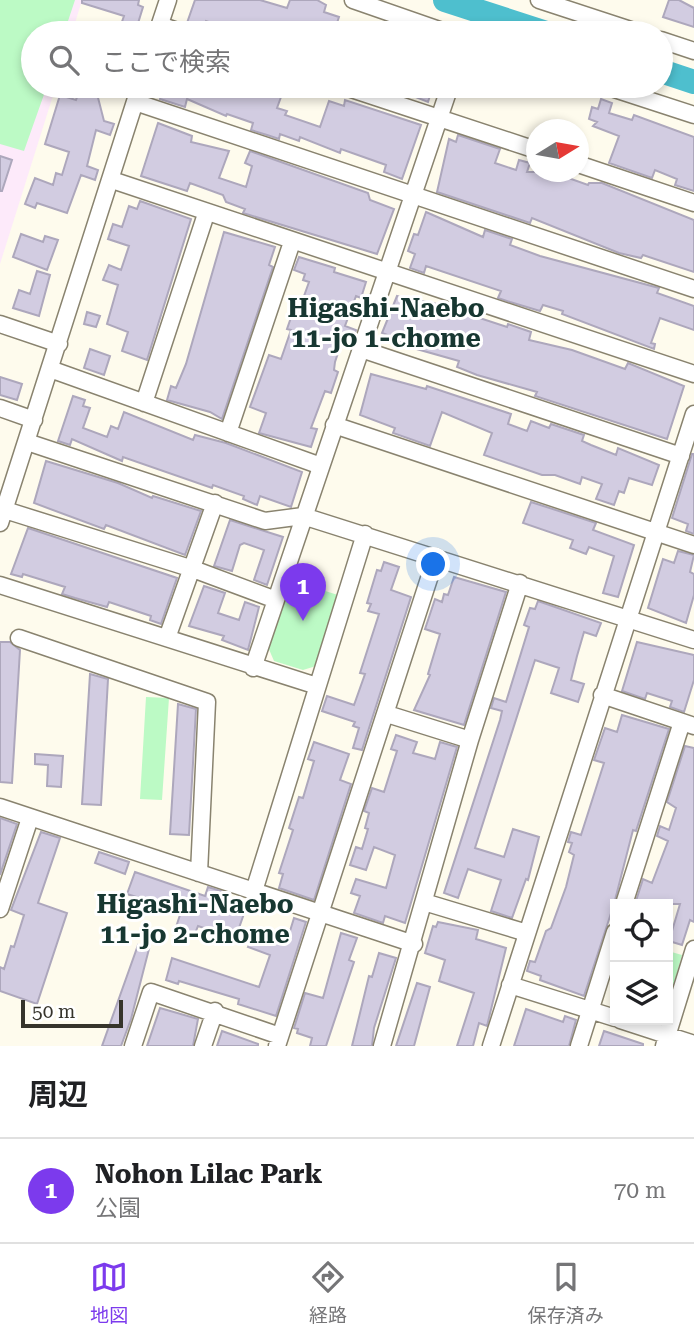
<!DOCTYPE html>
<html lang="ja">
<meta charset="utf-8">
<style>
:root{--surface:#fff;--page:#f2f2f2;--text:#202124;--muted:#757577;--line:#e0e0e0;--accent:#7c3aed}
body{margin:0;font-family:"Roboto Serif","Noto Sans JP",serif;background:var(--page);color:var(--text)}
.controls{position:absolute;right:21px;bottom:21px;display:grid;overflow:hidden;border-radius:0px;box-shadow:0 4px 10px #0003}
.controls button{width:63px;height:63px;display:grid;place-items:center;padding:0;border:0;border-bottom:2px solid var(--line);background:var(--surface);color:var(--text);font:35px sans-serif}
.compass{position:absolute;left:526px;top:119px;width:63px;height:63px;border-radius:50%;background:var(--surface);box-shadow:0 4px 10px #0003;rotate:79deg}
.scale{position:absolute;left:21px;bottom:18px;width:102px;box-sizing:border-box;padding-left:7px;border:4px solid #36342b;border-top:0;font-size:19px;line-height:24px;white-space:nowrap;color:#36342b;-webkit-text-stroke:5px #fff;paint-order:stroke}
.you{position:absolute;left:434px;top:565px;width:24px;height:24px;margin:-18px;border:5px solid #fff;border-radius:50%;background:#1a73e8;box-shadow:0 0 0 10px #1a73e833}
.badge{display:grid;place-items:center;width:46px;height:46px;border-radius:50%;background:var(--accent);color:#fff;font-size:23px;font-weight:700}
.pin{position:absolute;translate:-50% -58px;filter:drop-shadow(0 2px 4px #0008)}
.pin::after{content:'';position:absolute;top:37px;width:24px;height:21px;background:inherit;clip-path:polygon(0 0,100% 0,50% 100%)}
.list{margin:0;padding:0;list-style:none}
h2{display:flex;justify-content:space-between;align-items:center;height:91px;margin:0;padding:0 28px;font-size:30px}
h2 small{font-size:23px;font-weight:400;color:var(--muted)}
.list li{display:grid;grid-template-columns:46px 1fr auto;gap:21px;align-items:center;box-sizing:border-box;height:105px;padding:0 28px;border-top:2px solid var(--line)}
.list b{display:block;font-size:26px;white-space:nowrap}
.list p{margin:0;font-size:23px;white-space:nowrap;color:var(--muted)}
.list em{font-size:23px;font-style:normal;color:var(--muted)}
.icon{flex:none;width:38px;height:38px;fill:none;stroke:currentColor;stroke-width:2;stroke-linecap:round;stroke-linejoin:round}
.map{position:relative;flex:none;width:694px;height:1046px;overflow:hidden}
.search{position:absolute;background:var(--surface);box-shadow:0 4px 10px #0003;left:21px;right:21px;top:21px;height:77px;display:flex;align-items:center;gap:18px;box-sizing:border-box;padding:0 24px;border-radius:38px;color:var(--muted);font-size:26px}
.sheet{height:196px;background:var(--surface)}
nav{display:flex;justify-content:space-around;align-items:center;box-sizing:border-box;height:98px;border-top:2px solid var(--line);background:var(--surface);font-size:19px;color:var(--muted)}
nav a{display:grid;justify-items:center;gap:4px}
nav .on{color:var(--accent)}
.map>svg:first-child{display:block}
.education{fill:#fdeafa}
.green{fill:#bcfac5}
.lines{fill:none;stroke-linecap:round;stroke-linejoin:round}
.river{stroke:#4ebfce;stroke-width:24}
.building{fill:#d2cce1;stroke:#ada7bc;stroke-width:2}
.minor-casing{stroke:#89836f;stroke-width:19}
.minor{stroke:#fff;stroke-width:16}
.labels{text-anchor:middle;stroke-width:6;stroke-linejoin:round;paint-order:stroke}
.neighbourhood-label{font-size:26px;font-weight:bold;fill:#173731;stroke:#fff}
</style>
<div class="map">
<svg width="694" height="1046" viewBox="0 0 694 1046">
<rect width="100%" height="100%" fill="#fefbed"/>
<path class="education" d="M0 0H82L72 33H33V86H56L0 264Z"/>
<path class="green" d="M0 0H75L64 33H33V86H47L24 151 0 144Z
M290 580 338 595 316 666 303 670 274 661 268 647Z
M146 697 169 698 162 800 140 799Z
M668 951 682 955 668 1004Z"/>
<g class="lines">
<path class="river" d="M445 0 546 33
M661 71 694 82"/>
</g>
<path class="building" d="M82 0H139L138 5 143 7 135 33H118L124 16 82 3Z
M195 0H260L287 8 290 0H317L326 5 324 12 339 17 337 23 361 33H241L206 21 203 31 187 23Z
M669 0H679L694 8V27L663 17Z
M81 86H95L104 121 114 124 110 135 96 130 87 166 98 170 95 180 81 175 67 213 37 203 35 208 25 204 35 178 53 185 56 173 62 175 69 152 45 144 60 95 76 100Z
M164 86H285L277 108 287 111 285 115 320 127 329 101 344 106 345 100 421 125 402 179 384 172 386 165 341 149 340 153 300 137 299 141 280 134 279 139 267 135 251 130 253 123 227 114 226 116 187 99 185 107 160 99Z
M388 86H433L428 102Z
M601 99 612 103 609 113 632 120 634 115 694 137V191L675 185 677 179 655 170 652 178 609 163 619 136 593 126 597 122 589 119 592 107 598 109Z
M158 123 192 136 191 142 229 151 219 178 246 187 252 166 245 163 250 151 368 193 370 200 394 209 377 254 243 213 245 209 226 202 223 195 190 183 187 191 141 176Z
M458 135 500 149 495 163 516 170 519 160 530 163 527 172H558L557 174 588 185 589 183H602L694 220V272L643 255 641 258 619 253 532 218 530 223 437 192 449 139 456 142Z
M0 156 12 160 2 191H0Z
M140 201 191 219 147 360 122 351 128 332 107 324 118 285 103 280 109 265 121 270 129 246 108 239 113 224 122 227 129 206 137 209Z
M426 212 483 237 485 230 512 239 510 245 540 256 659 288 657 293 694 306V330L660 318 651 343 655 344 654 349 562 314 563 311 543 305 540 311 510 302 498 298 501 291 426 266 424 273 410 268 415 254 408 251 414 234 418 235Z
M224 232 275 247 269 265 273 267 222 419 210 412 167 400 171 386 176 388 186 364Z
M21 234 43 242 45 236 58 240 47 270 13 257Z
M299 257 335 268 334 272 366 282 361 298 356 296 345 326 356 330 352 341 343 338 335 362 334 370 338 372 331 393 325 391 311 428 317 429 311 447 259 433 266 413 250 407 269 355 281 359 291 330 287 329 294 309 299 310 309 282 303 280 305 274 294 270Z
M37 271 50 275 39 316 13 308 19 290 30 294Z
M397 296 437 304 507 327 508 324 531 332 529 340 572 350 625 369 628 363 684 386 667 439 535 396 537 392 477 375 457 367 459 361 399 344 401 340 382 333Z
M87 312 100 316 96 327 84 324Z
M90 349 110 356 104 375 84 368Z
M371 374 426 389 427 386 511 414 508 424 527 431 531 421 549 428 551 424 584 435 582 441 591 445 616 455 618 448 659 465 652 485 629 478 624 493 619 491 614 505 596 499 602 484 582 477 580 484 555 475H542L484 455 492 433 442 412 430 446 393 433 395 428 360 415Z
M0 377 22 384 17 400 0 395Z
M73 396 85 400 83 406 90 408 83 428 107 437 111 426 118 429 124 412 193 440 195 435 226 443 302 472 291 507 260 496 257 505 243 499 244 496 213 485 212 488 123 457 122 461 72 439 70 445 58 441Z
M692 454H694V534L686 531 688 524 672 518Z
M46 461 118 483 152 498 153 496 201 511 185 555 106 525 104 529 34 503Z
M531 502 596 523 593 530 634 545 618 597 603 593 614 556 589 547 586 554 570 548 573 540 523 523Z
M230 520 283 537 267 585 254 580 264 550 244 543 240 545 232 571 214 566Z
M28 528 177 578 161 624 150 620 151 616 109 602 107 607 75 598 62 594 65 587 23 574 22 577 11 574Z
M678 551 694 555 690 572 694 574V595L686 623 648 608 663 559 674 563Z
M384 562 399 567 391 590 411 597 362 750 353 748 359 728 353 726 355 722 322 711 327 696 354 705 365 674 360 673 379 614 368 611 371 604 367 603 377 570 381 571Z
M454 577 506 592 464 725 414 710 430 675 428 674 440 634 425 629 435 599 442 602 444 594 448 595Z
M204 586 225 593 218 613 239 620 245 602 259 607 248 650 222 640 224 636 189 626Z
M538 601 601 623 596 636 584 632 577 656 571 680 584 684 578 702 551 693 559 668 535 660 475 848 504 857 513 829 539 837 528 880 526 879 512 918 491 911 501 880 468 869 458 898 444 893 500 720 502 711 491 708 494 698 506 702 529 627 524 625 530 608 535 609Z
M0 642H10L20 650 12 783 0 782Z
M637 642 694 655V680L684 712 670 707 672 701 647 693 645 699 622 691Z
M90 674 108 679 101 805 82 804Z
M178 704 196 709 189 835 170 834Z
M622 715 669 729 636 831 633 830 614 904 584 996 540 980 541 976 527 971 530 961 535 962 546 931 551 928 566 887 574 855 569 852 572 843 568 842 571 832 581 835 604 763 594 760 605 728 617 732Z
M396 735 417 742 413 753 435 759 440 742 457 747 405 923 385 916 383 923 354 913 360 896 351 893 356 879 386 888 395 855 374 847 366 870 350 865 356 847 362 849 368 829 365 828 369 813 364 811 372 788 384 792 397 751 391 749Z
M314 742 349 754 340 780 351 784 314 900 279 888 283 874 279 873 293 830 289 828 299 797 303 798 314 761 308 759Z
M685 746 694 748V922L690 920 682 945 669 941 680 904H635L643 879 652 883 668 841 657 836 660 826 669 830 676 808 667 802Z
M35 754 63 756 61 787 47 786 48 765 35 764Z
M0 818 17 824 0 875Z
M41 832 60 838 38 903 67 913 37 1004 0 991V967L4 969 11 946 14 947 24 915 11 910Z
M99 852 129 862 125 874 95 863Z
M135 872 205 896 208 887 224 892 221 900 246 908 239 928 286 944 294 918 306 922 276 1016 238 1004 239 999 179 981 178 984 166 980 172 958 259 987 270 955 248 947 250 943 198 926 194 936 175 930 183 906 163 900 162 905 127 894Z
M438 922 478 930 476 939 506 948 487 1026 479 1023 473 1046H457L474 993 439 981 445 960 425 953 433 926 436 927Z
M341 933 357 938 349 960 354 962 326 1046H310L312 1038 297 1033 298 1029 294 1028 305 993 323 998Z
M138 945 149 949 131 1019 121 1046H102Z
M379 953 396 958 374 1028 372 1046H352L369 976 372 977Z
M417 983 430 987 414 1046H396Z
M160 1008 198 1019 193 1046H147Z
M526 1009 563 1022 565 1016 576 1020 569 1046H514Z
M222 1031 258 1044V1046H217Z
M604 1031 643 1044V1046H599Z"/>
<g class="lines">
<defs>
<path id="minor" d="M353 0 448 33
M539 0 640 33
M160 25 183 33
M157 33 168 0
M661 40 694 51
M342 86 536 150
M605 86 694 115
M135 102 694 289
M578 164 694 203
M112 180 694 374
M0 324 59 344
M361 349 681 456
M50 369 321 466
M144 403 206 214
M0 408 34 420
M334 425 694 545
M228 433 292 242
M27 442 265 521 303 516 694 640
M5 510 193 569 276 600
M0 523 140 86
M0 585 317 686
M19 638 207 702 199 873
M167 638 215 503
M253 668 450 86
M602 695 694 726
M387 714 470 740
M0 807 414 944
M254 891 365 534
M424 902 527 933
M624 904 682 722
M0 909 30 818
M510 985 615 1018
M620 1020 694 1044
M133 1046 151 992 280 1036
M203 1046 215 1011
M277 1046 436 557
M382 1046 470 740 520 583
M491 1046 694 414
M579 1046 615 932
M664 1046 694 949"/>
</defs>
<use href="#minor" class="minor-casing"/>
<use href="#minor" class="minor"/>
</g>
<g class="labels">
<g class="neighbourhood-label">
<text x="386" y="317">Higashi-Naebo<tspan x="386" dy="30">11-jo 1-chome</tspan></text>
<text x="195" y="913">Higashi-Naebo<tspan x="195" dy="30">11-jo 2-chome</tspan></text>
</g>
</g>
</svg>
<div class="controls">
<button><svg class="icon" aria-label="locate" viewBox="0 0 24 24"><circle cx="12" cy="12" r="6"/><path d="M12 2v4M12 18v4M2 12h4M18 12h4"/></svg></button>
<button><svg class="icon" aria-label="layers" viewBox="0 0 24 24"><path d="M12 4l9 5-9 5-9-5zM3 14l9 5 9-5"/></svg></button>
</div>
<svg class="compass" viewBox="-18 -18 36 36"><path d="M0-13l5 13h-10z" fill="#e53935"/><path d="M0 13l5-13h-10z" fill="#757577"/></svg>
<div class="scale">50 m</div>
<div class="you"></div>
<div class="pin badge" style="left:303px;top:621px">1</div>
<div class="search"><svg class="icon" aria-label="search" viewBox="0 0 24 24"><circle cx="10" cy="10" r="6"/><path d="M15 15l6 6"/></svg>ここで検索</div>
</div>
<section class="sheet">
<h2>周辺<small></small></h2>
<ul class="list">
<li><span class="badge">1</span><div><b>Nohon Lilac Park</b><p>公園</p></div><em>70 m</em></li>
</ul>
</section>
<nav>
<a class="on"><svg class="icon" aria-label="map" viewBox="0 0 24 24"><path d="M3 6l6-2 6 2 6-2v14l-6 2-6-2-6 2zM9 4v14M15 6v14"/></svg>地図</a>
<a><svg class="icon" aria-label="directions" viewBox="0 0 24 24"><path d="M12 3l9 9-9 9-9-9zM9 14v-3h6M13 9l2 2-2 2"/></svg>経路</a>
<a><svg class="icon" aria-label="saved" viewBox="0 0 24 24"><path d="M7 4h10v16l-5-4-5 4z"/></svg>保存済み</a>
</nav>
